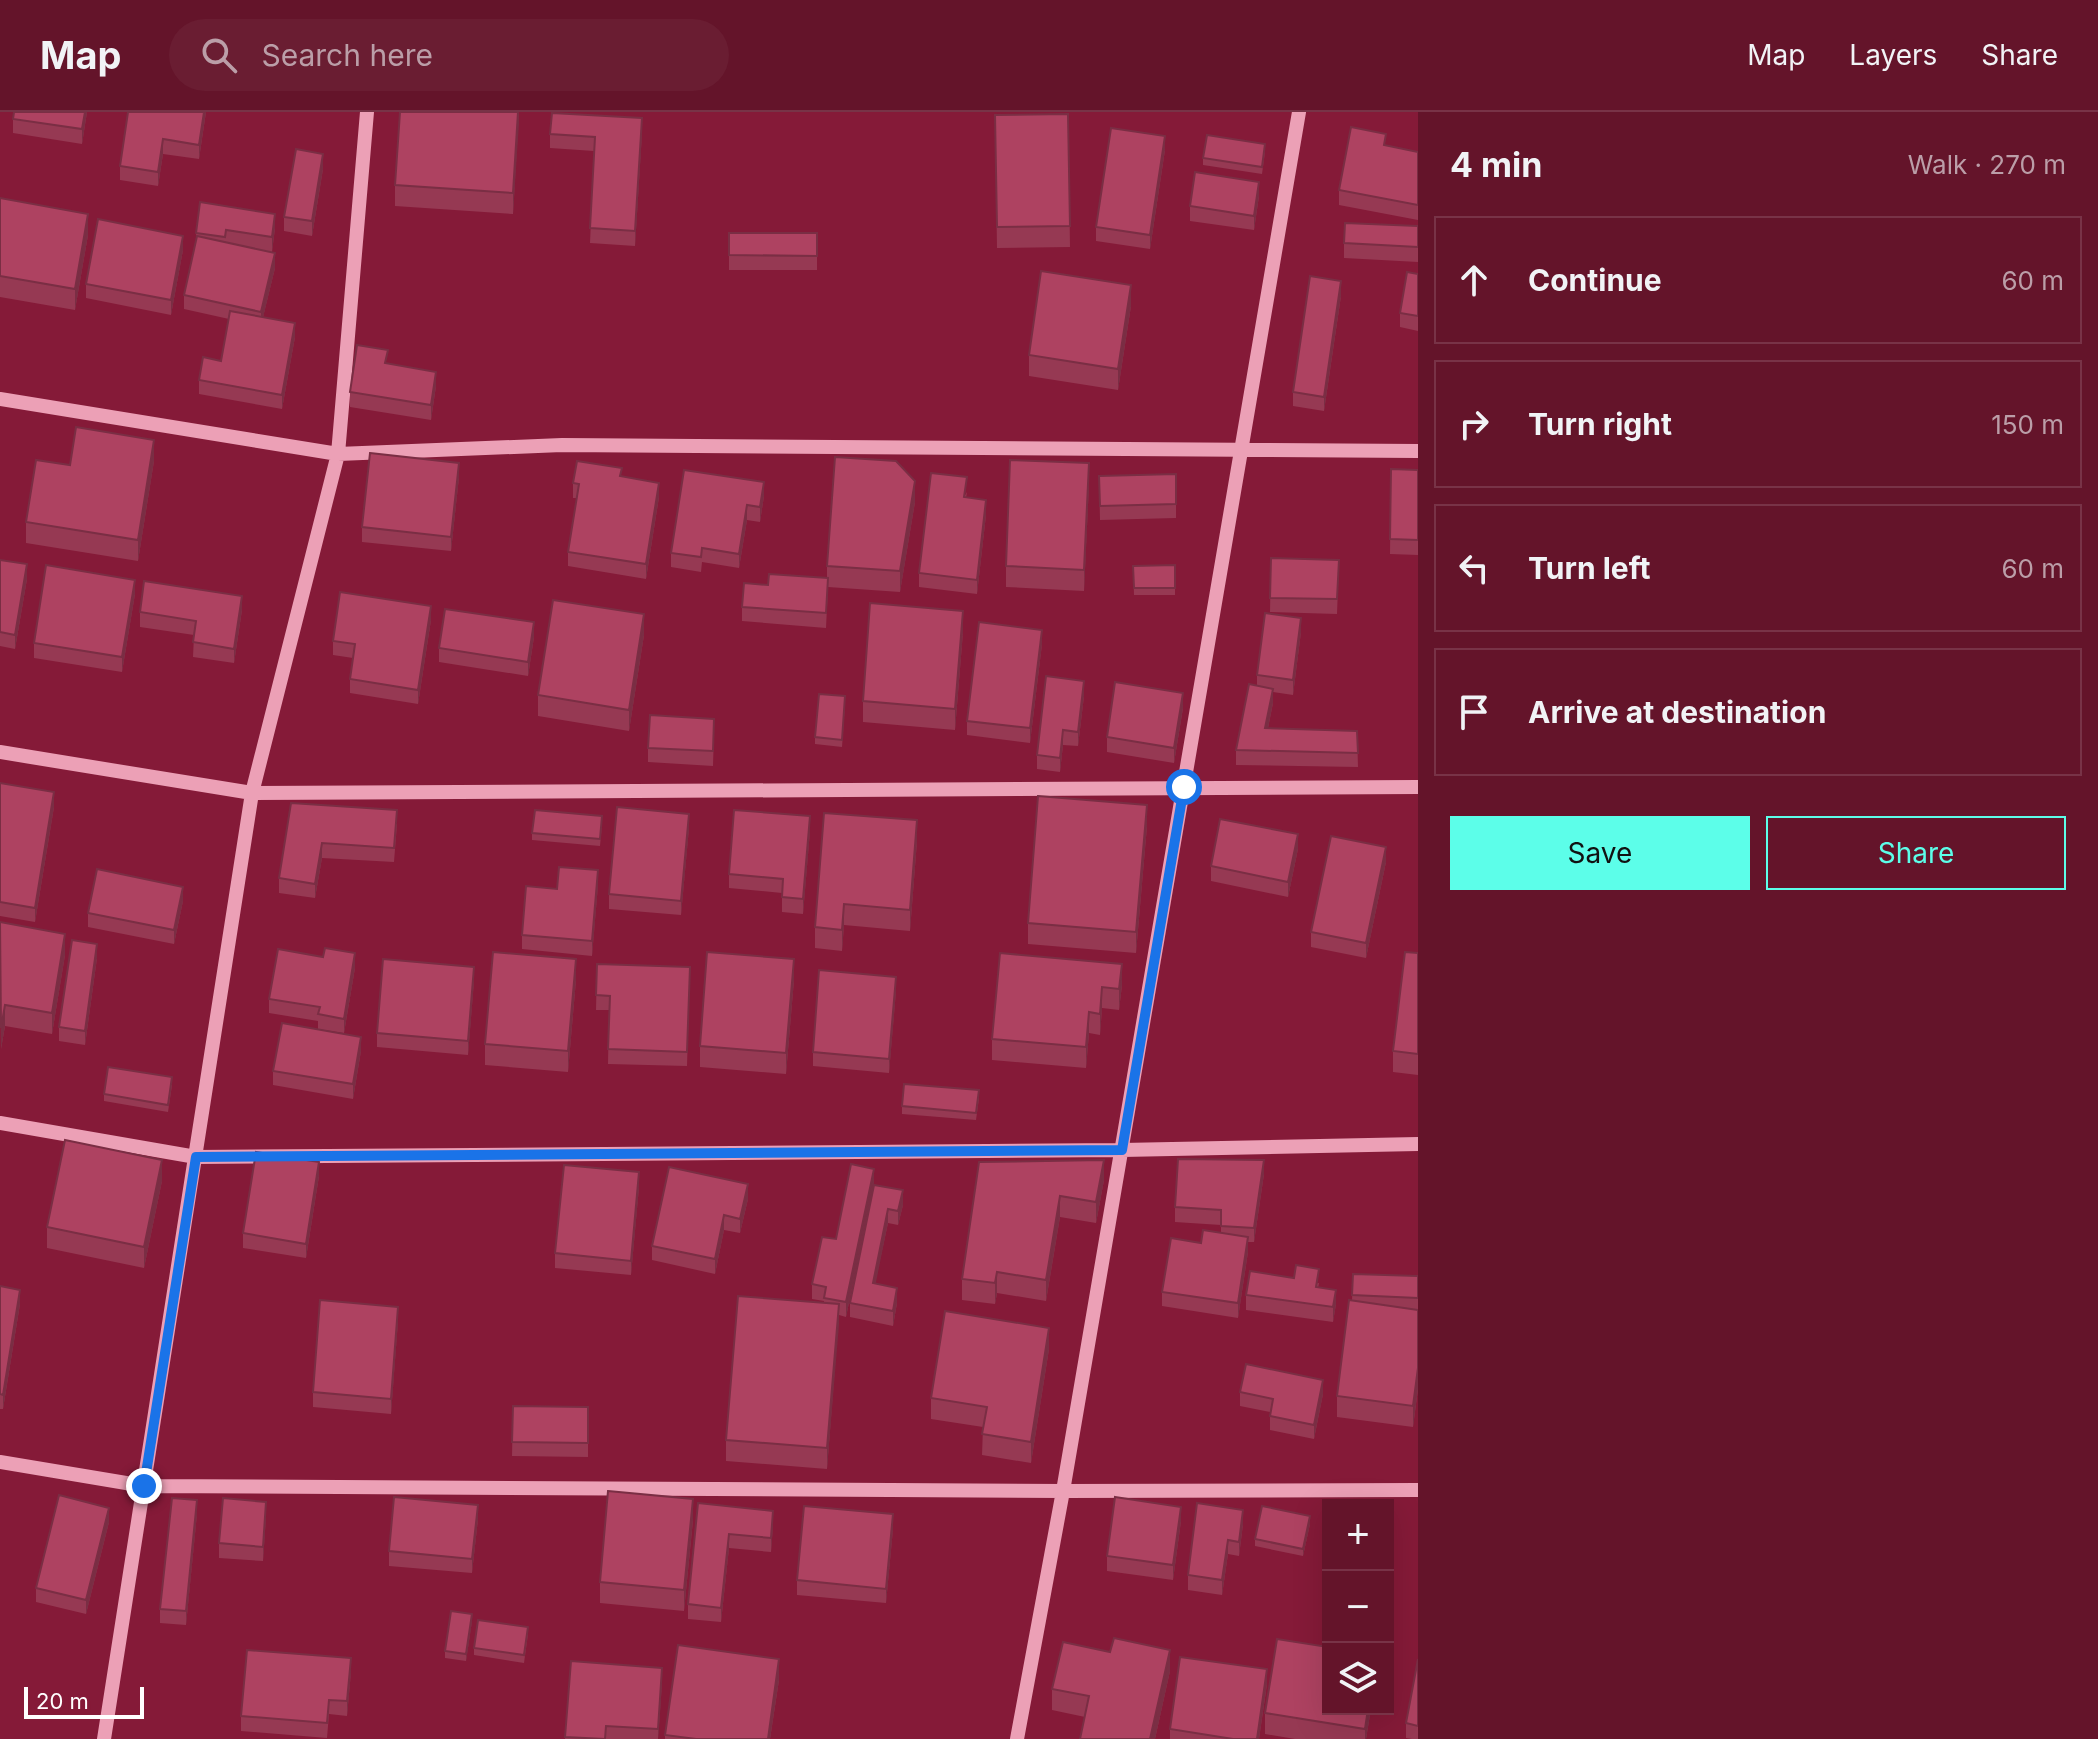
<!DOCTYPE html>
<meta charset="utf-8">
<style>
:root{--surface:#64142a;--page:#6a1d32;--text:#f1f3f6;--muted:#bb9ea8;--line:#783347;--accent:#5cfee9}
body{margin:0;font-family:Inter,sans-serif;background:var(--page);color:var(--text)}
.controls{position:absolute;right:24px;bottom:24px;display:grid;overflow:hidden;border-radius:0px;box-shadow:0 8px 32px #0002}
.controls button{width:72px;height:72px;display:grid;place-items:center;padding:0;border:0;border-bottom:2px solid var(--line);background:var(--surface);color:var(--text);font:40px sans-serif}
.scale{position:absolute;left:24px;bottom:20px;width:120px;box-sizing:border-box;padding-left:8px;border:4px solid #fff;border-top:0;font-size:22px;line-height:28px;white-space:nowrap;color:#fff;-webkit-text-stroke:6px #851a38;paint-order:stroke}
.stop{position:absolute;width:24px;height:24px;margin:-18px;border:6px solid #1a73e8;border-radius:50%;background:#fff}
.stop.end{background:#1a73e8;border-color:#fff;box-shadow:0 2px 8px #0008}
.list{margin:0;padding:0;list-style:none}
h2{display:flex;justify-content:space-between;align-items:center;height:104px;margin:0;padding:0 32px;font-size:34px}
h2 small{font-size:26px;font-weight:400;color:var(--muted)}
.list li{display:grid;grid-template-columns:52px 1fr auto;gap:24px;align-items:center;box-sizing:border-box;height:128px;margin:0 16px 16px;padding:0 16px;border:2px solid var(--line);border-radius:0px}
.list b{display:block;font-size:30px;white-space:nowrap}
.list em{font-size:26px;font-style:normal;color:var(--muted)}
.actions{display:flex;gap:16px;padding:24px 32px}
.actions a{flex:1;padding:18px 0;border:2px solid var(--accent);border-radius:0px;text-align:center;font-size:28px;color:var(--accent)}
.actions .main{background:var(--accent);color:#111}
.icon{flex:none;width:44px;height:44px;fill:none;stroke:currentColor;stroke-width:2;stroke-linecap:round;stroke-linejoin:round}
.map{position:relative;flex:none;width:1418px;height:1627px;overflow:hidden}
header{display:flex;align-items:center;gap:48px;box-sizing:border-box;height:112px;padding:0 40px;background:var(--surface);border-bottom:2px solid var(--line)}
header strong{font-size:38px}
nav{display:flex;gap:44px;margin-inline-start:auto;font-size:28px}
.search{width:560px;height:72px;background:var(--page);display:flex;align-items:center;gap:20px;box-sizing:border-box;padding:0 28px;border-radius:44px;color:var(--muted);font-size:30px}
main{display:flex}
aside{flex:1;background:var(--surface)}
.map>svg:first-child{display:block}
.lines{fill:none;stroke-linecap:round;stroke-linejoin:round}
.minor{stroke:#eca0b6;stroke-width:14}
.wall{fill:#963953}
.shaded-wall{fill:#7a2e44}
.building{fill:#ae4261;stroke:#7a2e44;stroke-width:2}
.route{stroke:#1a73e8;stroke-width:10}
</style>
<header>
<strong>Map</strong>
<div class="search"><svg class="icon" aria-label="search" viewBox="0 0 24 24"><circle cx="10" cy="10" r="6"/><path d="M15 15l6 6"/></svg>Search here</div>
<nav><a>Map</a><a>Layers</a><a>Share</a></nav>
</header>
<main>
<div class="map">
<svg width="1418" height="1627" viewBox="0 0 1418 1627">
<rect width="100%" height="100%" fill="#851a38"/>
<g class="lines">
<path class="minor" d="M0 287 338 342 562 333 1418 339
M0 640 252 681 1418 675
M0 1011 196 1045 1122 1038 1418 1032
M0 1350 144 1374 1063 1379 1418 1378
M104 1627 252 681 338 342 367 0
M1017 1627 1063 1379 1299 0"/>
</g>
<path class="wall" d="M87 0 82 32 13 21V7Z
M206 0 199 47 163 42 158 74 120 68V54Z
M519 0 513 102 395 94V73Z
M1068 2 1070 135 997 136 995 3Z
M642 21 635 134 590 131 594 39 550 36V22Z
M1386 33 1418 40V108L1339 93V78Z
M1165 38 1150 137 1096 129V115Z
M1265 40 1262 62 1203 53V46Z
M323 57 312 124 284 119V105Z
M1259 84 1254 118 1190 109V94Z
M0 86 88 123 75 198 0 185Z
M200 90 275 116 272 140 259 138 275 156 263 205 295 225 282 297 199 282V268L221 249 229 207 184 197V183L196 131V121Z
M1418 114V150L1344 146V131Z
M729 121H817V158H729Z
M183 138 171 203 86 186V172Z
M1418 162V219L1400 215V201Z
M1341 184 1324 299 1293 294V280Z
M1131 194 1118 278 1029 264V243Z
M388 252 436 274 431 308 350 295V280Z
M154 349 138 449 26 431V410L70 353Z
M1391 357 1418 358V443L1390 442Z
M684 358 764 384 760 410 747 408 739 456 702 450 701 460 671 455V441Z
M1176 362V406L1100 408 1099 364Z
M459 365 451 439 362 430V415Z
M622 365 659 385 646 467 568 454V440L577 386H573V371Z
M1089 372 1084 479 1006 475V454Z
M967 380 966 386 986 403 977 482 919 475V461Z
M915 390 900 480 828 475 826 516 742 509V495L768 473 827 466V454Z
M1271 446 1339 448 1337 502 1270 500Z
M0 448 27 467 15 537 0 534Z
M1175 453V483H1134L1133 454Z
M135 482 122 560 34 546V531Z
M242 498 234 551 193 545 194 523 140 515V500Z
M431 508 418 592 350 581V567L353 546 333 543V529Z
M963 520 955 618 863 610V589Z
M1301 520 1293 583 1273 580V591L1268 616 1357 619 1358 655 1236 653V638L1257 574V563Z
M644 523 629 619 538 604V583Z
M534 525 528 564 439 550V536Z
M1042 532 1030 631 967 623V609Z
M1084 584 1078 634 1063 633 1060 660 1037 657V643Z
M845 592 842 635 815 632V625Z
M1183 596 1174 651 1107 640V625Z
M714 621 713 654 648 650V636Z
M0 671 54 695 35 810 0 804Z
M291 691 397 712 394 750 322 746 315 786 279 781V766Z
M602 712 600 734 532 728V721Z
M1147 714 1136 841 1028 832V811Z
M689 716 681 803 609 797V782Z
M810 719 803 802 782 800V781L729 776V762Z
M917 729 910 819 844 813 842 839 815 836V815Z
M1298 737 1288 785 1211 769V754Z
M1386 750 1366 846 1311 835V820Z
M598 773 592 844 522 837V823L557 777Z
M183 789 174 832 88 815V801Z
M0 810 65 843 52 922 5 914 1 937Z
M1000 841 1122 873 1119 898 1102 896 1100 923 1089 921 1086 956 992 948V927Z
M1418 841V963L1393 960V939Z
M323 845 355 856 344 921 318 917V909L269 901V887Z
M97 846 85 933 59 929V915Z
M597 852 690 855 687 954 608 952 609 898H596Z
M576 868 568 960 485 953V932Z
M794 868 786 962 700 955V934Z
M474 869 468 943 377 935V921Z
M896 879 889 961 813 954V940Z
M361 939 353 987 273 973V959Z
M172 973 168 1000 104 989V982Z
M979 986 976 1008 902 1002V994Z
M979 1050 1104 1068 1096 1111 1060 1105 1046 1189 997 1181 995 1192 962 1188V1167Z
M1264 1062 1254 1130H1248V1140L1238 1206 1162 1194V1180L1221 1121V1113L1175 1110V1095Z
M319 1064 306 1146 243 1136V1121Z
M162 1069 144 1156 47 1136V1115Z
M874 1071 846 1205 839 1203 827 1357 726 1349V1328L824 1191V1189L812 1187V1172L836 1127Z
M874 1073 903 1093 898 1113 888 1111 875 1171 897 1191 893 1214 850 1205V1191Z
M639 1075 631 1163 555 1156V1141Z
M748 1087 740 1121 724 1118 715 1162 652 1148V1134Z
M1353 1162 1418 1164V1277L1413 1315 1337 1305V1284L1352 1188Z
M1319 1171 1318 1176 1336 1192 1333 1210 1246 1198V1183Z
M0 1174 20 1192 3 1297H0Z
M398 1209 391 1302 313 1295V1280Z
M1049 1237 1031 1351 982 1343 983 1315 931 1307V1286Z
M1240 1280 1323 1282 1314 1327 1270 1318V1300L1240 1294Z
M513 1294 588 1295V1345L512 1344Z
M698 1391 773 1414 771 1440 729 1436 721 1510 688 1507V1492Z
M197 1402 186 1513 160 1511V1497Z
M266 1404 263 1449 219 1446V1431Z
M478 1407 472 1461 389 1454V1439Z
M693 1408 684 1499 600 1491V1470Z
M1181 1409 1173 1468 1107 1459V1444Z
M109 1410 86 1502 36 1490V1476Z
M1243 1412 1239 1444 1228 1442 1222 1483 1188 1478V1463Z
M1310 1412 1303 1444 1255 1434V1427Z
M893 1417 886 1491 797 1483V1468Z
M472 1509 466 1549 445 1546V1539Z
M528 1522 524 1551 474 1543V1536Z
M1418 1547V1627H1412L1406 1626V1611Z
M571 1549 662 1571 658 1627H565Z
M1170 1559 1155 1627H1080L1085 1605 1052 1598V1577Z
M351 1560 347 1604 329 1602 327 1626 241 1619V1604Z
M779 1568 770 1627H665V1623Z
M1267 1572 1259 1627H1170V1617Z
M1371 1597 1366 1627H1295L1265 1622V1601Z"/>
<path class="shaded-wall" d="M85 0H87L82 32V17Z
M204 0H206L199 47V33Z
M518 0 519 11 513 102V81Z
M642 6V21L635 134V119Z
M1165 24V38L1150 137V123Z
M163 27V42L158 74V60Z
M323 42V57L312 124V109Z
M1259 70V84L1254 118V104Z
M88 102V123L75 198V177Z
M275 102V116L272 140V125Z
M183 124V138L171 203V188Z
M275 141V156L261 214V200Z
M1341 169V184L1324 299V285Z
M1131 173V194L1118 278V257Z
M295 211V225L282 297V283Z
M436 260V274L431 308V293Z
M154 328V349L138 449V428Z
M459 351V365L451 439V425Z
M1089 351V372L1084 479V458Z
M915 369V390L900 480V459Z
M764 370V384L760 410V395Z
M659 371V385L646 467V452Z
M986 388V403L977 482V468Z
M747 393V408L739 456V442Z
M27 452V467L15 537V523Z
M135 468V482L122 560V545Z
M242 484V498L234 551V537Z
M431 494V508L418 592V578Z
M963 499V520L955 618V597Z
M644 502V523L629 619V598Z
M1301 506V520L1293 583V568Z
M534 510V525L528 564V550Z
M1042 518V532L1030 631V616Z
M1084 569V584L1078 634V620Z
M1273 577V591L1265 631V616Z
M1183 581V596L1174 651V636Z
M1063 618V633L1060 660V646Z
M54 680V695L35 810V796Z
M1147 693V714L1136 841V820Z
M689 702V716L681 803V789Z
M810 704V719L803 802V787Z
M917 708V729L910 819V798Z
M1298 722V737L1288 785V770Z
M322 731V746L315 786V772Z
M1386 735V750L1366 846V831Z
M598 758V773L592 844V829Z
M183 775V789L174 832V818Z
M844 792V813L842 839V818Z
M65 822V843L52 922V901Z
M97 832V846L85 933V919Z
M355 841V856L344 921V907Z
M576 847V868L568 960V939Z
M794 847V868L786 962V941Z
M1122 852V873L1119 898V877Z
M474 855V869L468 943V929Z
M896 865V879L889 961V947Z
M1102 875V896L1100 923V902Z
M5 893V914L1 937V916Z
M1089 900V921L1086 956V935Z
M361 925V939L353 987V972Z
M162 1048V1069L144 1156V1135Z
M1104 1048V1068L1096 1111V1090Z
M1264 1048V1062L1254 1130V1116Z
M319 1050V1064L306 1146V1132Z
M874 1057V1071L846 1205V1190Z
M639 1060V1075L631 1163V1149Z
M748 1072V1087L740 1121V1107Z
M903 1078V1093L898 1113V1099Z
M1060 1084V1105L1046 1189V1168Z
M888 1097V1111L873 1185V1171Z
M724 1103V1118L715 1162V1147Z
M1248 1125V1140L1238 1206V1191Z
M997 1160V1181L995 1192V1171Z
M897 1176V1191L893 1214V1199Z
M20 1178V1192L3 1297V1283Z
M1336 1178V1192L1333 1210V1195Z
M839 1192V1213L827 1357V1336Z
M398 1195V1209L391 1302V1287Z
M1049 1216V1237L1031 1351V1330Z
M1418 1256V1277L1413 1315V1294Z
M1323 1268V1282L1314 1327V1313Z
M693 1387V1408L684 1499V1478Z
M197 1388V1402L186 1513V1499Z
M266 1390V1404L263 1449V1435Z
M478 1393V1407L472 1461V1447Z
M1181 1395V1409L1173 1468V1453Z
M109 1396V1410L86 1502V1488Z
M1243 1398V1412L1239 1444V1430Z
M773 1399V1414L771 1440V1426Z
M893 1402V1417L886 1491V1477Z
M1310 1404V1412L1303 1444V1437Z
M729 1422V1436L721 1510V1496Z
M1228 1428V1442L1222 1483V1468Z
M472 1502V1509L466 1549V1542Z
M1170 1538V1559L1155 1627H1150Z
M351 1546V1560L347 1604V1589Z
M779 1547V1568L770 1627H768Z
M662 1556V1571L658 1627V1617Z
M1267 1557V1572L1259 1627H1257Z
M1368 1597H1371L1366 1627H1365V1617Z"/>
<path class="building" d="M14 0H85L82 17 13 7Z
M128 0H204L199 33 163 27 158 60 120 54Z
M400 0H518L513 81 395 73Z
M552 1 642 6 635 119 590 116 595 25 550 22Z
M1068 2 1070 114 997 115 995 3Z
M1351 15 1386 22 1384 33 1418 40V93L1339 78Z
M1111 16 1165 24 1150 123 1096 115Z
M1207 23 1265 32 1262 55 1203 46Z
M296 37 323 42 312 109 284 105Z
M1195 60 1259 70 1254 104 1190 94Z
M0 86 88 102 75 177 0 164Z
M200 90 275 102 272 125 226 118 225 125 196 121Z
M98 107 183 124 171 188 86 172Z
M1345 111 1418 114V135L1344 131Z
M729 121H817V144L729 143Z
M197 124 275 141 261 200 184 183Z
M1041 159 1131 173 1118 257 1029 243Z
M1407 160 1418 162V204L1400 201Z
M1310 164 1341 169 1324 285 1293 280Z
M230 199 295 211 282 283 199 268 203 245 221 249Z
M357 233 388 238 385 251 436 260 431 293 350 280Z
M76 315 154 328 138 428 26 410 36 348 70 353Z
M370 341 459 351 451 425 362 415Z
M835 345 896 349 915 369 900 459 827 454Z
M1010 348 1089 351 1084 458 1006 454Z
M577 349 622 356 620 364 659 371 646 452 568 440 579 372 573 371Z
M1391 357 1418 358V428L1390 427Z
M684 358 764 370 760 395 747 393 739 442 702 436 701 445 671 441Z
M931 361 967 365 964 385 986 388 977 468 919 461Z
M1176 362V392L1100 394 1099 364Z
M1271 446 1339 448 1337 487 1270 486Z
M0 448 27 452 15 523 0 520Z
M46 453 135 468 122 545 34 531Z
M1175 453V476H1134L1133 454Z
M769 462 828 466 826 501 742 495 744 471 768 473Z
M144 469 242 484 234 537 193 530 196 509 140 500Z
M340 480 431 494 418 578 350 567 355 532 333 529Z
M553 488 644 502 629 598 538 583Z
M870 491 963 499 955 597 863 589Z
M445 497 534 510 528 550 439 536Z
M1265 501 1301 506 1293 568 1257 563Z
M979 510 1042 518 1030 616 967 609Z
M1046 564 1084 569 1078 620 1063 618 1060 646 1037 643Z
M1115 570 1183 581 1174 636 1107 625Z
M1249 572 1273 577 1265 616 1357 619 1358 641 1236 638Z
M819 582 845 584 842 628 815 625Z
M650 603 714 607 713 639 648 636Z
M0 671 54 680 35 796 0 790Z
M1038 684 1147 693 1136 820 1028 811Z
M291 691 397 698 394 736 322 731 315 772 279 766Z
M617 695 689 702 681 789 609 782Z
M535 698 602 704 600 727 532 721Z
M734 698 810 704 803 787 782 785 783 767 729 762Z
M824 701 917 708 910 798 844 792 842 818 815 815Z
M1220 707 1298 722 1288 770 1211 754Z
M1331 724 1386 735 1366 831 1311 820Z
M559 755 598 758 592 829 522 823 526 774 557 777Z
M97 757 183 775 174 818 88 801Z
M0 810 65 822 52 901 5 893 1 916Z
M72 828 97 832 85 919 59 915Z
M325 836 355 841 344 907 318 902 320 895 269 887 278 837 323 845Z
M493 840 576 847 568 939 485 932Z
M707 840 794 847 786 941 700 934Z
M1405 840 1418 841V942L1393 939Z
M1000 841 1122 852 1119 877 1102 875 1100 902 1089 900 1086 935 992 927Z
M383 847 474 855 468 929 377 921Z
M597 852 690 855 687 940 608 937 610 884 596 883Z
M819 858 896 865 889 947 813 940Z
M282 911 361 925 353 972 273 959Z
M108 955 172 965 168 993 104 982Z
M904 972 979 978 976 1001 902 994Z
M65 1028 162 1048 144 1135 47 1115Z
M256 1040 319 1050 306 1132 243 1121Z
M1178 1047 1264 1048 1254 1116 1221 1114V1098L1175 1095Z
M1104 1048 1096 1090 1060 1084 1046 1168 997 1160 995 1171 962 1167 979 1050Z
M851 1052 874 1057 846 1190 824 1186 826 1175 812 1172 822 1125 836 1127Z
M564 1053 639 1060 631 1149 555 1141Z
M669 1055 748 1072 740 1107 724 1103 715 1147 652 1134Z
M874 1073 903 1078 898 1099 888 1097 873 1171 897 1176 893 1199 850 1191Z
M1203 1118 1248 1125 1238 1191 1162 1180 1171 1126 1201 1131Z
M1296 1153 1319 1157 1316 1175 1336 1178 1333 1195 1246 1183 1250 1159 1294 1166Z
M1353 1162 1418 1164V1186L1352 1183Z
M0 1174 20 1178 3 1283 0 1282Z
M738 1184 839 1192 827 1336 726 1328Z
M320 1188 398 1195 391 1287 313 1280Z
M1349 1188 1418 1198V1256L1413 1294 1337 1284Z
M945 1199 1049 1216 1031 1330 982 1322 987 1295 931 1286Z
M1246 1252 1323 1268 1314 1313 1270 1304 1273 1287 1240 1280Z
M513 1294 588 1295V1331L512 1330Z
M608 1379 693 1387 684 1478 600 1470Z
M59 1383 109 1396 86 1488 36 1476Z
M394 1385 478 1393 472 1447 389 1439Z
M1115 1385 1181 1395 1173 1453 1107 1444Z
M172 1386 197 1388 186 1499 160 1497Z
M223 1386 266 1390 263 1435 219 1431Z
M698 1391 773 1399 771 1426 729 1422 721 1496 688 1492Z
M1197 1391 1243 1398 1239 1430 1228 1428 1222 1468 1188 1463Z
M804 1394 893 1402 886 1477 797 1468Z
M1262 1394 1310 1404 1303 1437 1255 1427Z
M451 1499 472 1502 466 1542 445 1539Z
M478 1508 528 1515 524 1543 474 1536Z
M1114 1526 1170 1538 1150 1627H1080L1089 1584 1052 1577 1063 1530 1110 1540Z
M1277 1527 1328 1535V1597H1368L1365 1617 1265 1601Z
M678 1533 779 1547 768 1627H696L665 1623Z
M247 1538 351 1546 347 1589 329 1588 327 1611 241 1604Z
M1180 1545 1267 1557 1257 1627H1233L1170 1617Z
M1418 1547V1614L1406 1611Z
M571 1549 662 1556 658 1617 606 1614 605 1627 565 1625Z"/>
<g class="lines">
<path class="route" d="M144 1374 196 1045 1122 1038 1184 675"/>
</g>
</svg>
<div class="controls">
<button>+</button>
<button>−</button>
<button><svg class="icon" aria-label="layers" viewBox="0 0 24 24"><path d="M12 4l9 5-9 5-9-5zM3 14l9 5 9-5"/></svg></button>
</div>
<div class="scale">20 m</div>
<div class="stop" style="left:1184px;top:675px"></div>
<div class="stop end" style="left:144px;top:1374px"></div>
</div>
<aside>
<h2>4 min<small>Walk · 270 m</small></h2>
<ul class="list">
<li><svg class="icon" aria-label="ahead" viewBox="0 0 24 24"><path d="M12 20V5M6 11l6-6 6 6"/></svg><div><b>Continue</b></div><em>60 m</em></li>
<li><svg class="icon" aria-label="right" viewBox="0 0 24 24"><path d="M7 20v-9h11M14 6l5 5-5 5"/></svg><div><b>Turn right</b></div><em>150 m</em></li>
<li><svg class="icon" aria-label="left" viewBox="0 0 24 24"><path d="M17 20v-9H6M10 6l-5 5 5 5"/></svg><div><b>Turn left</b></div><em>60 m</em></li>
<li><svg class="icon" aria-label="arrive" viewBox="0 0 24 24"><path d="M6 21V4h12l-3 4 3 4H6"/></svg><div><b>Arrive at destination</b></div></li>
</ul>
<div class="actions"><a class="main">Save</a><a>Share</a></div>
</aside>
</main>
